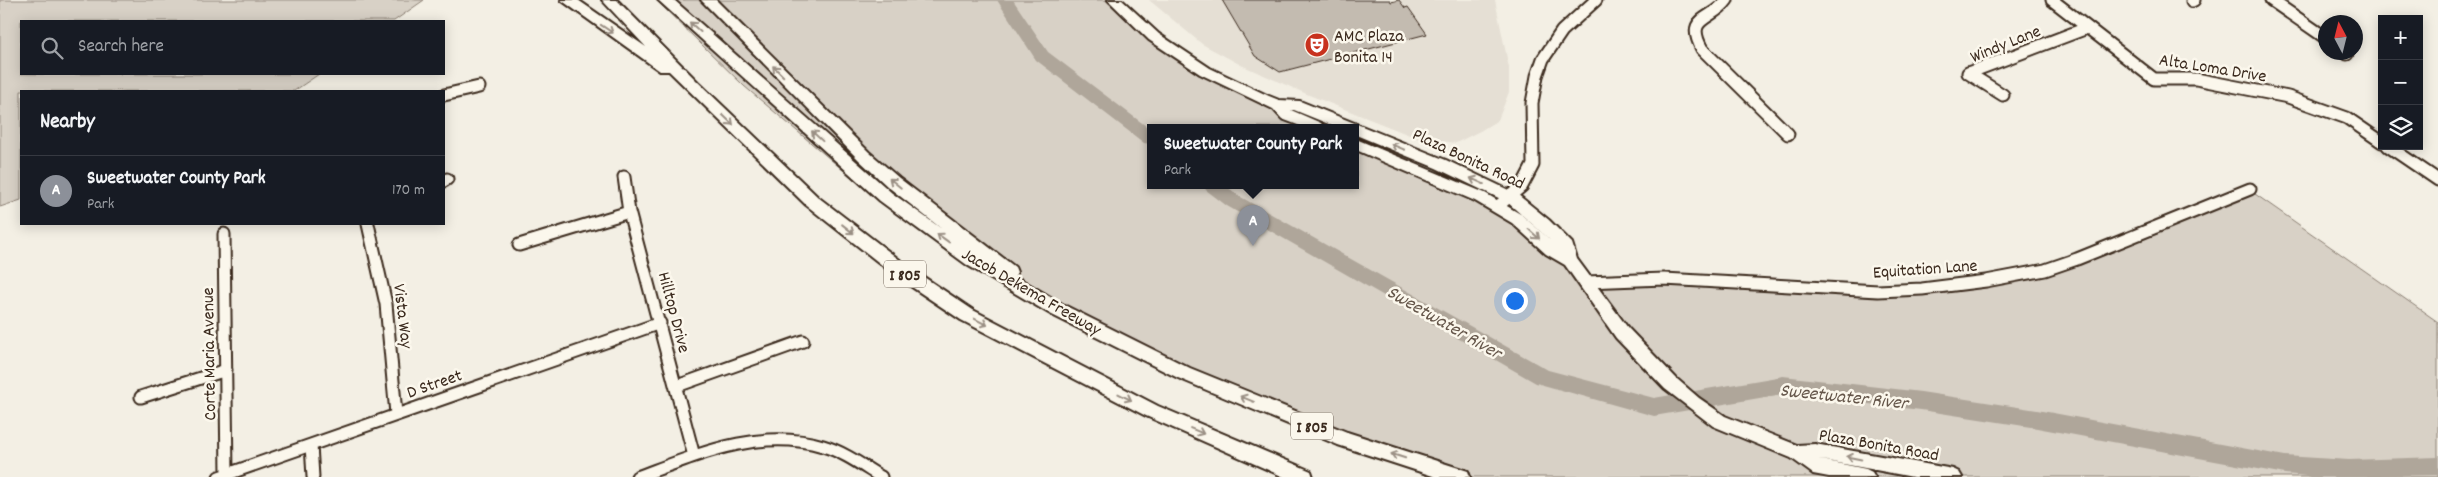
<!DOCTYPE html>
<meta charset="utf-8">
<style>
:root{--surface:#171b24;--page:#20242c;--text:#f1f3f6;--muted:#9ea1a6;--line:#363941;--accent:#8c9099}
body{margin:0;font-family:Dekko,sans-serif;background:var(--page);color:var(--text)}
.controls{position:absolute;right:15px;top:15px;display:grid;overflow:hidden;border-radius:0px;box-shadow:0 2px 12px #0003}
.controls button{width:45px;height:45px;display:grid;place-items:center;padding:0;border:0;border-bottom:1px solid var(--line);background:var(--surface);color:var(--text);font:25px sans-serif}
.compass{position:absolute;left:2318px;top:15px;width:45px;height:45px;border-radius:50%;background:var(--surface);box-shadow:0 2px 12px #0003;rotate:353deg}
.you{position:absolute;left:1514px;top:300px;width:18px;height:18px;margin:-12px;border:4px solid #fff;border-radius:50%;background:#1a73e8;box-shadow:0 0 0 8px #1a73e833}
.badge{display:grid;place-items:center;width:32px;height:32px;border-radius:50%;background:var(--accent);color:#fff;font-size:16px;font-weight:700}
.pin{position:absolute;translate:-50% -41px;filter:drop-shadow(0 1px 2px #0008)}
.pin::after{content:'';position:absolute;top:26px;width:18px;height:15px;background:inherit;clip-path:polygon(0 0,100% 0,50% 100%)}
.popup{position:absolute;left:1147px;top:124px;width:212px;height:65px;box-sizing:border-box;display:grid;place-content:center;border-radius:0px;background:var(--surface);filter:drop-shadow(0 1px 4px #0005);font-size:16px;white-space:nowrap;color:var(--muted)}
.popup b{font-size:19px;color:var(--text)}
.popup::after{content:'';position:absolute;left:50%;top:100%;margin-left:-10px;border:10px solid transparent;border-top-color:var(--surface)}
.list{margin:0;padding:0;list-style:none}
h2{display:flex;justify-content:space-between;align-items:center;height:65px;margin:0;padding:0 20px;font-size:21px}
h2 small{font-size:16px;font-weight:400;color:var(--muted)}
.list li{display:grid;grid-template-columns:32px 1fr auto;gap:15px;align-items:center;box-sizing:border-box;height:70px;padding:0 20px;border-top:1px solid var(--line)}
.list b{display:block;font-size:19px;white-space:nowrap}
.list p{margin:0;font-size:16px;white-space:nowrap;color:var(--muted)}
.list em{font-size:16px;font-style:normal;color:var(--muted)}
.icon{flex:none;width:28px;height:28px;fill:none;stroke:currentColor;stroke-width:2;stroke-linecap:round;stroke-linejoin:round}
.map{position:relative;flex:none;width:2438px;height:477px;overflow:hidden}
.search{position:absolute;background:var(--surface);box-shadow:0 2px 12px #0003;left:20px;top:20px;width:425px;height:55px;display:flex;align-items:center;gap:12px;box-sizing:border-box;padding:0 18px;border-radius:0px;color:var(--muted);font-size:19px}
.panel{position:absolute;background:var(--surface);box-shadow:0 2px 12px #0003;left:20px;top:90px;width:425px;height:135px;border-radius:0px}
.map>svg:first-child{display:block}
.built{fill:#e5dfd4}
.green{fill:#d8d1c6;stroke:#8a7e72}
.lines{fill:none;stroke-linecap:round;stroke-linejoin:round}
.river{fill:#afa69a;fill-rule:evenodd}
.building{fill:#c3bbb0;stroke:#3b2a1e}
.minor-casing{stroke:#3b2a1e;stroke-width:15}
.major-casing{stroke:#3b2a1e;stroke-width:4}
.highway-casing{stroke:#3b2a1e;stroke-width:4}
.minor{stroke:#fbf7ec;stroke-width:11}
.major{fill:#fbf7ec;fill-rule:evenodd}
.highway{fill:#fbf7ec;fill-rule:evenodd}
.oneway{stroke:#9b9085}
.labels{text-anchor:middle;stroke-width:5;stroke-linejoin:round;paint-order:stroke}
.shield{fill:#fbf7ec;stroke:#75685c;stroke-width:1}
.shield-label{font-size:16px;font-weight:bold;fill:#3b2a1e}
.poi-label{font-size:18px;fill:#3b2a1e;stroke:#fbf7ec;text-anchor:start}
.street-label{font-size:18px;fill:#3b2a1e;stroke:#fbf7ec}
.water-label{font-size:19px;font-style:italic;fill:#645549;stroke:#fbf7ec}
</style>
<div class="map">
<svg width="2438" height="477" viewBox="0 0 2438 477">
<rect width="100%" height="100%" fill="#f3efe4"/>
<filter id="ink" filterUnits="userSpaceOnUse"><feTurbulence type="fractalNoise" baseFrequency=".02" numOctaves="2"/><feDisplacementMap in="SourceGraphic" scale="10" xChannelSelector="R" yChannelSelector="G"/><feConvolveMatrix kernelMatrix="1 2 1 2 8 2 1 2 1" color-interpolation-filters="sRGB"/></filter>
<g filter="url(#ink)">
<path class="built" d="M1149 0H1495L1509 68V92L1498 120 1480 131 1456 143 1417 138 1309 95 1241 65 1202 44Z"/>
<path class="green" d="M0 0H424L394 21H21V74H319L294 91H21V200L0 207Z
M656 0H1114L1134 20 1245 91 1334 127H1150V185H1356V136L1467 181 1510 201 1589 286 1665 279 1840 289 1989 283 2255 194 2438 322V477H1461L1184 373 972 263 877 199 744 86Z"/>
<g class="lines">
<path class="river" d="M997 0H1013L1048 52 1150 129V144L1144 143 1036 60Z
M1203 185H1225L1239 196 1548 370 1654 398 1783 376 1921 392 2037 410 2285 456 2349 460 2438 457V475L2317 477 2285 474 2037 428 1921 410 1783 394 1654 416 1536 383 1227 206 1206 190Z"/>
</g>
<path class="building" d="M1222 0H1390L1391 2 1399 0 1405 8 1408 7 1427 34 1280 72 1255 56Z"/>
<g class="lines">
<defs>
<path id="minor" d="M1727 0C1712 21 1684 16 1702 49L1788 134
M2052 0 2154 79H2196L2288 97 2347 118 2382 142
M2271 0 2326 38
M2192 1 2194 0
M2345 52 2347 54
M444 95 479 87
M2003 95 1968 73 2087 28
M2388 146 2438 180
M624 177 629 212 694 456
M444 181 447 179
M1497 207 1522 186 1533 165 1532 103 1537 76 1543 59 1562 31 1596 0
M368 224 386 304 396 414
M224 234 227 474
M519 245 629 212
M1586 282 1664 279 1878 291 1922 289 1986 281 2045 270 2077 259 2250 189
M677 386 803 341
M141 397 226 370
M311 445 313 477
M219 477 660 323
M637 477C697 455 759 427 823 446 844 452 863 466 881 477"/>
<path id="major" d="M1108 0H1122L1159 34 1210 68 1269 96 1279 100 1300 101 1446 160 1517 194 1549 220 1572 243 1577 259 1628 328 1677 379 1699 398 1725 416 1797 445 1815 444 1953 469 1959 472 1962 477H1913L1817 459 1866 469 1872 472 1875 477H1829L1813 474 1791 458 1713 426 1665 389 1616 338 1565 265 1546 254 1512 223 1475 201 1356 150V139L1485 193 1522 215 1556 245 1507 202 1436 168 1356 135V127H1336L1294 110H1291L1321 123 1323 127H1303L1282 119 1273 109 1200 74 1149 40Z"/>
<path id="highway" d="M561 0H578L646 47 602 0H617L698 82 818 197 909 267 973 310 1158 406 1311 471 1313 477H1284L1146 416 961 320 897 277 806 205 669 71H660Z
M658 0H674L892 193 942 229 887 186 859 160 701 0H716L869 152 899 178 1015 267 1017 272 1015 276 1064 305 1190 368 1347 432 1468 471 1470 477H1436L1338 445 1178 378 1052 315 967 265 880 201Z"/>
</defs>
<use href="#minor" class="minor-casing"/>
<use href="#major" class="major-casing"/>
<use href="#highway" class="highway-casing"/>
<use href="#minor" class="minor"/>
<use href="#major" class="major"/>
<use href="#highway" class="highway"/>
</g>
<defs><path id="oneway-shaft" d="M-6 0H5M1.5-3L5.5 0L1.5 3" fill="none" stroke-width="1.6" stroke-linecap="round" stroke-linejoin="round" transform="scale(1.25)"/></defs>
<g class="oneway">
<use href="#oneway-shaft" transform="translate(695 27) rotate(-138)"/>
<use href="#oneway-shaft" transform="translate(607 29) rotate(34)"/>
<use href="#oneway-shaft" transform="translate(778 71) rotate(-135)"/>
<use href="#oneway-shaft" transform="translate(728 120) rotate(44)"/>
<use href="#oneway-shaft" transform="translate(817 136) rotate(-137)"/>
<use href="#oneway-shaft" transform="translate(1398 147) rotate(-158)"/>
<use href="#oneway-shaft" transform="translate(1477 181) rotate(-156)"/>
<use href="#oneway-shaft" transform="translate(895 183) rotate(-141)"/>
<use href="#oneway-shaft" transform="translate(848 229) rotate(38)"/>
<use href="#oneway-shaft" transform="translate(1534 234) rotate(42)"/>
<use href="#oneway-shaft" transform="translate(943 238) rotate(-144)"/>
<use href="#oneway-shaft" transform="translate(981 322) rotate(27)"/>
<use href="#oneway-shaft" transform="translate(1125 397) rotate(27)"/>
<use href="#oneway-shaft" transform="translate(1247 399) rotate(-158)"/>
<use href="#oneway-shaft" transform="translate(1197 431) rotate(23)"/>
<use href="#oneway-shaft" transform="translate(1398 456) rotate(-162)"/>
<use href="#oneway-shaft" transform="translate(1854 458) rotate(-169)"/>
</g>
</g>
<defs>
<symbol id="theatre-disc" viewBox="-11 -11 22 22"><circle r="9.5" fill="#c8321e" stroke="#fbf7ec"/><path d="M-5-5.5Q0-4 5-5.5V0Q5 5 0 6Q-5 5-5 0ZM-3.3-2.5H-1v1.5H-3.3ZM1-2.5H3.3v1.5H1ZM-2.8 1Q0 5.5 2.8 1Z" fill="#fff"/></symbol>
</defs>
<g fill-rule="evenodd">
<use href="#theatre-disc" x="1303" y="31" width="28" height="28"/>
</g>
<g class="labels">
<g class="shield">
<rect x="884" y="260.5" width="42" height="27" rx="4"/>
<rect x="1291" y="412.5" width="42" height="27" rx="4"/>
</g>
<g class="shield-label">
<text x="905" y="280">I 805</text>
<text x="1312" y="432">I 805</text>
</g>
<g class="poi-label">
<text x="1334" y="41">AMC Plaza<tspan x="1334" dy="21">Bonita 14</tspan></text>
</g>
<g class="street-label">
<text transform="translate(2005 43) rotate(-22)" y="6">Windy Lane</text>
<text transform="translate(2213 67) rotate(9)" y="6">Alta Loma Drive</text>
<text transform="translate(1469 158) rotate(25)" y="6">Plaza Bonita Road</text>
<text transform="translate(1925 268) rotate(-4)" y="6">Equitation Lane</text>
<text transform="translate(1032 291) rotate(30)" y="6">Jacob Dekema Freeway</text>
<text transform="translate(675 312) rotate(75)" y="6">Hilltop Drive</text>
<text transform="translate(404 316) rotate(83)" y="6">Vista Way</text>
<text transform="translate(208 354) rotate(-91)" y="6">Corte Maria Avenue</text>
<text transform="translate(434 383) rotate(-19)" y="6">D Street</text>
<text transform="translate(1879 444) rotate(10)" y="6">Plaza Bonita Road</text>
</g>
<g class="water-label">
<text transform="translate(1445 321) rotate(30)" y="7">Sweetwater River</text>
<text transform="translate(1844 395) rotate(6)" y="7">Sweetwater River</text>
</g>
</g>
</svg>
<div class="controls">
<button>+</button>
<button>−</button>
<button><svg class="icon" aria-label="layers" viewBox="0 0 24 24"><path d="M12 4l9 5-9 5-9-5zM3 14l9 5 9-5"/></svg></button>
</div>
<svg class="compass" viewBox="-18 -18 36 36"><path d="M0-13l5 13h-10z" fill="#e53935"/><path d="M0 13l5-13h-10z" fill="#9ea1a6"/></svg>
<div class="you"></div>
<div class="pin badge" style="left:1253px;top:246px">A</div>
<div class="popup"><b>Sweetwater County Park</b>Park</div>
<div class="search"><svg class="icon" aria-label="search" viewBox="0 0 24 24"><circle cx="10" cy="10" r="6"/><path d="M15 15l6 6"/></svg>Search here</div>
<section class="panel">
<h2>Nearby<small></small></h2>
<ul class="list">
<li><span class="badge">A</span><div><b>Sweetwater County Park</b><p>Park</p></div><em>170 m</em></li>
</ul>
</section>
</div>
